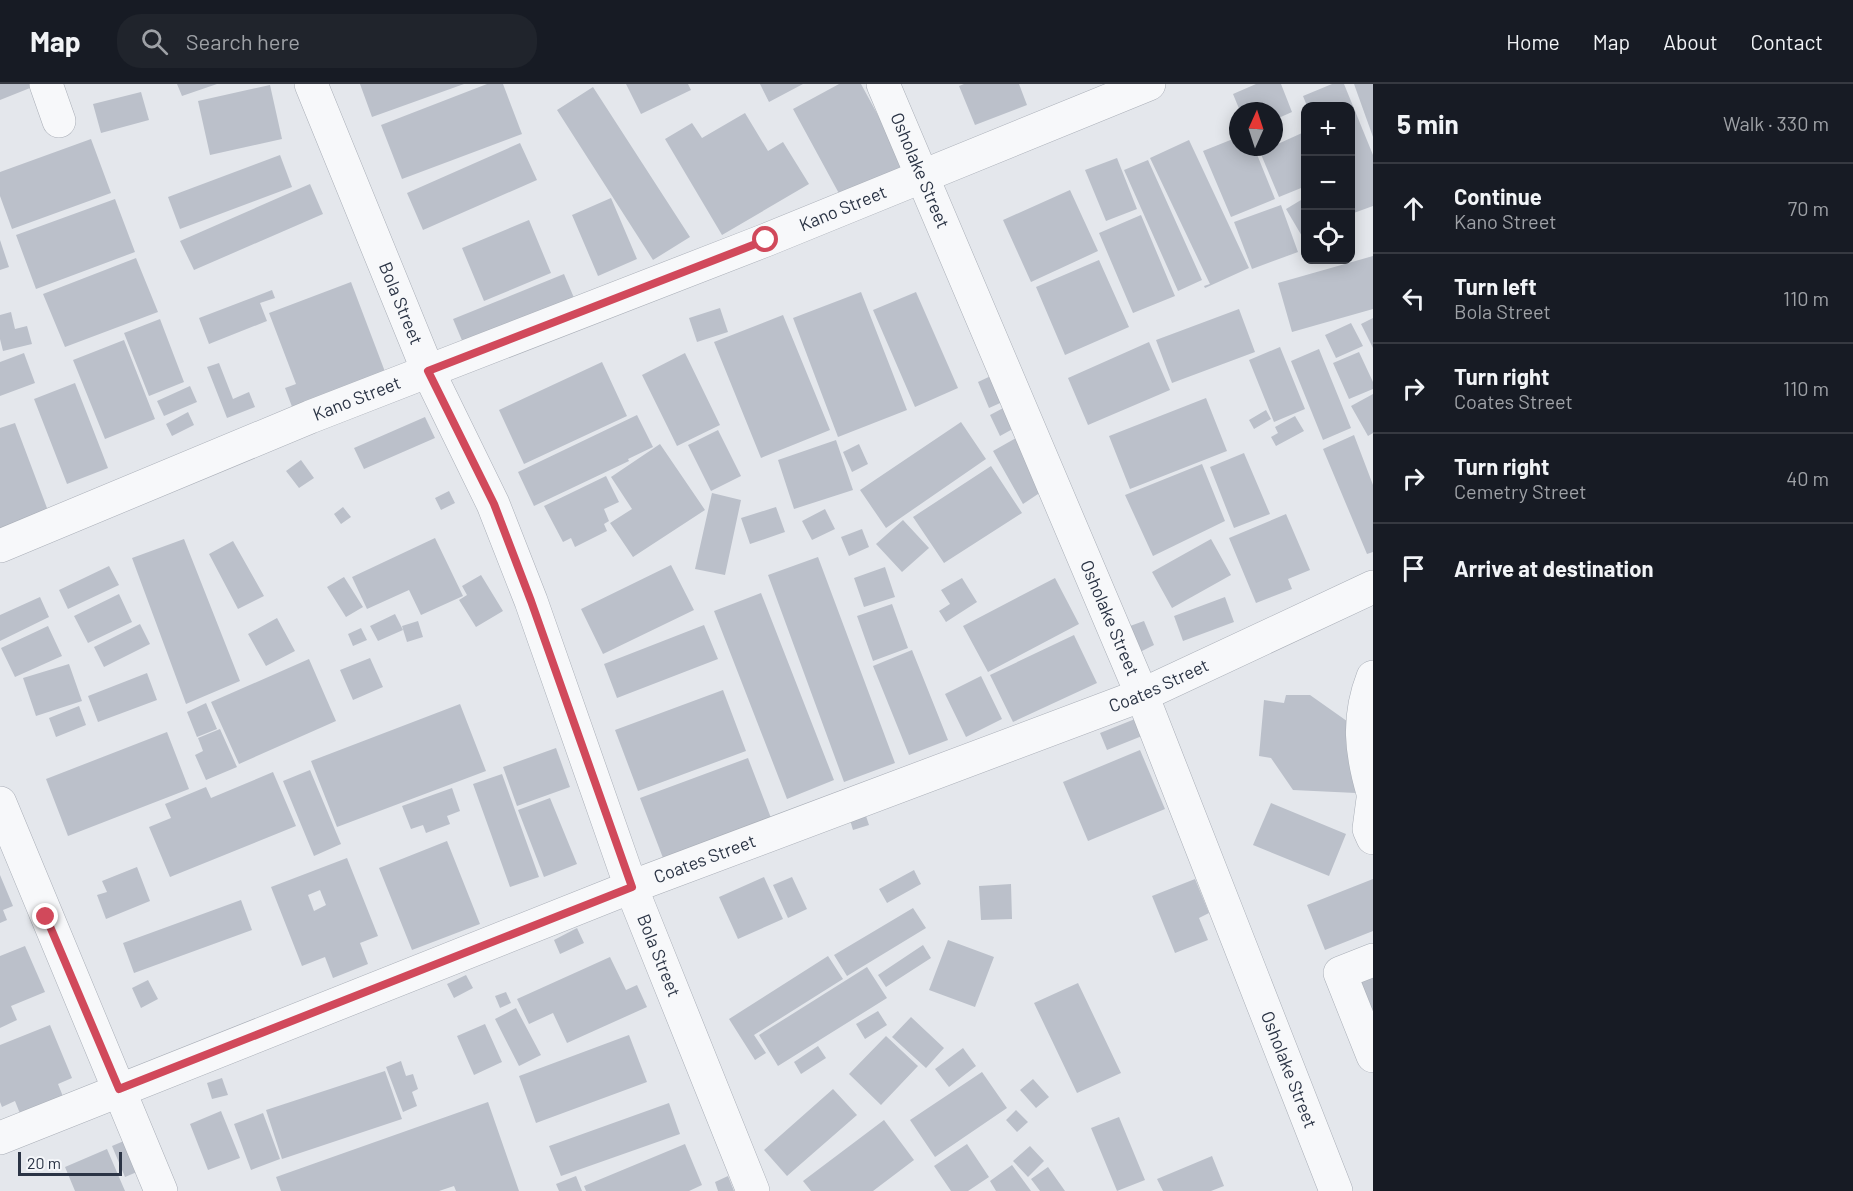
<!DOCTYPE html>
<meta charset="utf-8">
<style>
:root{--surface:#171b24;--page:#20242c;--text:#f1f3f6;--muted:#9ea1a6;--line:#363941}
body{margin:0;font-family:Barlow,sans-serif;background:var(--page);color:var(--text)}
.controls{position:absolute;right:18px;top:18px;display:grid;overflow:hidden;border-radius:12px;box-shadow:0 3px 15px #0003}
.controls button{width:54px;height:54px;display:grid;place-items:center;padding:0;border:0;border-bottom:2px solid var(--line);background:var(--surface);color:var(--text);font:30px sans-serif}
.compass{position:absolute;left:1229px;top:18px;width:54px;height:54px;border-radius:50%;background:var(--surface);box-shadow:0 3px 15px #0003;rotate:3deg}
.scale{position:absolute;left:18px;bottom:15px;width:104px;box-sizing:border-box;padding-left:6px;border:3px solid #2b3445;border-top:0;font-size:16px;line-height:21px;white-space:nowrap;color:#2b3445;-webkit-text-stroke:4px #f4f6f9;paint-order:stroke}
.stop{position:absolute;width:18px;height:18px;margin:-14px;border:4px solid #d1495b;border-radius:50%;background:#fff}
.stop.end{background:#d1495b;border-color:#fff;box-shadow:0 2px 6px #0008}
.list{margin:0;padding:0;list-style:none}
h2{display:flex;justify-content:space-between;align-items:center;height:78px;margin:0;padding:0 24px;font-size:26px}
h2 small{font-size:20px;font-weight:400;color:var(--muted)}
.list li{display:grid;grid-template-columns:39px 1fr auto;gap:18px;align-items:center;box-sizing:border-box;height:90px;padding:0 24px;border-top:2px solid var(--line)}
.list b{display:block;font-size:22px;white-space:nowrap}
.list p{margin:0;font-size:20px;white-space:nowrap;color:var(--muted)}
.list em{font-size:20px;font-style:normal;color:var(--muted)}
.icon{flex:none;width:33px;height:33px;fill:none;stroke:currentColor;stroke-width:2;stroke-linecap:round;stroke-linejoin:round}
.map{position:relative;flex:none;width:1373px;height:1107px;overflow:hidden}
header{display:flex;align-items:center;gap:36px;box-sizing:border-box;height:84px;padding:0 30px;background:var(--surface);border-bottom:2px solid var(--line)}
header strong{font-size:28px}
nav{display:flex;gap:33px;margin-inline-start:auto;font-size:21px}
.search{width:420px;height:54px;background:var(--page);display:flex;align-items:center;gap:15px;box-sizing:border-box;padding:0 21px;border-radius:24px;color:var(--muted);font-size:22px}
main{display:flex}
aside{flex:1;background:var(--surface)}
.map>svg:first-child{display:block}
.building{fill:#bbc0ca;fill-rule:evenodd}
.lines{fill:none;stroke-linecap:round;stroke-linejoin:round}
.minor-casing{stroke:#a9aeb7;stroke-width:34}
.minor{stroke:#f7f8fa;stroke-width:33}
.route{stroke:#d1495b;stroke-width:8}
.labels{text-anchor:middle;stroke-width:4.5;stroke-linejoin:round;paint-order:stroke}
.street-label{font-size:18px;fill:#2b3445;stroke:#f4f6f9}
</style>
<header>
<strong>Map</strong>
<div class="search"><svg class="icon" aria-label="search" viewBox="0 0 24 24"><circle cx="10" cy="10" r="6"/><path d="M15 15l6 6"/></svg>Search here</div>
<nav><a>Home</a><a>Map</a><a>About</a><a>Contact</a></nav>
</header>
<main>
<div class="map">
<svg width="1373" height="1107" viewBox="0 0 1373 1107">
<rect width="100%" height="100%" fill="#e4e7ec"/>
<path class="building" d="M0 0H35V2L0 16Z
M177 0H217L182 12Z
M360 0H464L372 33Z
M487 0H503L522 50 402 95 381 41Z
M626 0H688L691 6 641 30Z
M760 0H803L769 18Z
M839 0H861L905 81 842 115 793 25Z
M964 0H1019L1027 21 975 41 959 2Z
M1256 0H1281L1292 28 1274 36V27H1240L1233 10Z
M1332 0H1344L1373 71V122L1351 130 1350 22H1307L1303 12Z
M1354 0H1373V53Z
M270 1 282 55 210 71 198 17Z
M593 3 690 153 653 176 557 26Z
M141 8 149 36 101 49 93 20Z
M745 29 768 67 783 58 809 100 722 151 665 55 692 39 702 54Z
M1302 49 1306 57V102L1279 113 1260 68Z
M1238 53V63H1254L1275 115 1231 133 1203 67Z
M91 55 111 109 12 145 0 112V88Z
M1189 56 1249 184 1205 204 1204 202 1210 200 1150 74Z
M520 59 537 96 423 146 407 109Z
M280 71 292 103 180 145 168 113Z
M1117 74 1137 125 1106 137 1085 86Z
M1148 76 1202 196 1178 207 1124 86Z
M310 100 323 130 194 186 180 157Z
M1070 106 1098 167 1031 198 1003 136Z
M1306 113V159L1286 125Z
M611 114 637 175 598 192 572 131Z
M115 115 135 168 36 205 16 151Z
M1281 121 1298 168 1252 185 1234 138Z
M1141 131 1175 212 1133 229 1099 149Z
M529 136 551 189 484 217 462 164Z
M0 156 9 183 0 186Z
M1373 172V225L1292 248 1278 199Z
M136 174 158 228 65 263 43 210Z
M1099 176 1129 243 1065 271 1036 203Z
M564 190 577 221 466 266 453 235Z
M351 198 387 293 294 328 285 304 296 300 269 229Z
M272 206 275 214 260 219 267 237 209 260 199 234Z
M861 208 907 326 838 353 793 234Z
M916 208 958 304 915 323 873 226Z
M720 224 728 248 697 258 689 234Z
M1239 225 1255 268 1172 299 1156 256Z
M11 228 15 245 27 242 32 260 3 267 0 255V231Z
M783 231 830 346 761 374 714 258Z
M1373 234V264L1361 240Z
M160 235 184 298 149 312 124 249Z
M1351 239 1363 262 1336 274 1325 251Z
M124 256 155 335 105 355 73 276Z
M1149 258 1170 306 1088 341 1068 294Z
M1280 263 1305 325 1274 338 1249 276Z
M1319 265 1351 344 1323 356 1291 277Z
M1359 268 1373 298V305L1349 315 1333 279Z
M24 269 35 299 0 312V278Z
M685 269 720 341 677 362 642 291Z
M602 278 627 332 524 380 499 326Z
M219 279 233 315 249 308 255 323 227 334 207 283Z
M995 290 1007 316 989 324 978 298Z
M75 299 108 384 67 400 34 315Z
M190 302 197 318 164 332 157 317Z
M1373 310V349L1368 352 1351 322Z
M1206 314 1227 367 1130 405 1109 352Z
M1007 322 1018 342 1000 352 990 331Z
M1266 326 1271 335 1254 345 1249 336Z
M188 328 194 341 172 352 166 340Z
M637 331 653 363 628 375 629 377 534 422 518 388Z
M1295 332 1304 347 1276 362 1271 353 1278 349 1275 343Z
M425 333 435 354 364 385 354 364Z
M961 338 986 375 886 444 860 406Z
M15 339 50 432 0 451V344Z
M718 346 741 392 711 407 688 361Z
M1354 351 1373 401V468L1367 470 1323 365Z
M1016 354 1041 408 1023 420 993 367Z
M836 356 853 406 794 425 778 376Z
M660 360 705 426 633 473 610 439 632 425 611 393Z
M859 360 868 380 852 388 843 368Z
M1244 369 1270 430 1234 444 1210 383Z
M301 376 314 394 299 404 286 387Z
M1202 380 1225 437 1153 472 1125 411Z
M991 382 1022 429 944 479 913 433Z
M606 392 619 418 604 425 609 437 604 440 607 447 575 463 571 454 563 458 544 422Z
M449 407 455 419 441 426 435 414Z
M712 409 741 416 725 491 695 485Z
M343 423 351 433 341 440 334 430Z
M776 423 785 448 750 460 741 434Z
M825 425 835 445 812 456 802 437Z
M1286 430 1310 486 1288 495 1292 505 1256 519 1229 454Z
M903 436 929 464 902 488 876 460Z
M862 445 869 463 849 472 841 453Z
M435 454 463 512 421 531 409 506 367 525 352 493Z
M184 455 240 597 186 620 132 474Z
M1211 455 1231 491 1172 524 1152 488Z
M233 457 264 512 238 525 209 470Z
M818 473 895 679 844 698 768 491Z
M671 481 694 526 603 570 581 525Z
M109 482 119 501 68 525 59 506Z
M885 483 895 513 864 523 854 494Z
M481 491 503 527 476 543 459 516 467 511 462 502Z
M344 493 363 523 346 533 327 503Z
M962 494 977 518 946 538 939 527 950 520 941 506Z
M1055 494 1079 540 988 588 963 542Z
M761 509 834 696 787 715 714 527Z
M119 510 132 538 88 559 74 532Z
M40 513 49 533 0 557V531Z
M1225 513 1234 538 1183 557 1174 532Z
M892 520 908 564 873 577 857 532Z
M395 530 403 546 378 557 370 542Z
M277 534 295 567 266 582 248 550Z
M418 537 423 553 407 558 402 542Z
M1144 537 1154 561 1140 568 1130 542Z
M140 540 150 560 104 583 94 563Z
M704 541 718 575 617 614 604 580Z
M48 542 62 572 15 593 1 564Z
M361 544 367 556 353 562 348 550Z
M1074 551 1097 599 1013 638 990 591Z
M912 566 948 656 909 671 873 582Z
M370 574 383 603 353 616 340 586Z
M309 575 336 637 239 680 211 618Z
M69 580 82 617 36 632 23 594Z
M147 589 157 616 98 638 88 612Z
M981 592 1002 635 966 653 945 610Z
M723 606 746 667 638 707 615 646Z
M1286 611H1310L1361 647 1356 709 1293 706 1271 674 1259 672 1264 616 1284 619Z
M206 619 217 645 197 653 187 628Z
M460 620 486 687 337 743 311 677Z
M79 622 86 641 56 653 49 634Z
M1135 635 1142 652 1107 666 1100 649Z
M220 645 237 683 206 696 195 671 203 667 198 654Z
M167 648 189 705 68 752 46 695Z
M556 664 570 703 517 722 503 683Z
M1140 666 1165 725 1088 757 1063 698Z
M748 674 771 734 663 774 640 714Z
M310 686 341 760 314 772 283 697Z
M273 688 296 742 170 793 149 743 171 734 165 720 206 703 211 714Z
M502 690 539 793 510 803 473 700Z
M452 704 460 727 447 732 450 740 426 749 423 741 411 745 402 722Z
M550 714 577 780 544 793 518 726Z
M1271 719 1346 750 1329 792 1253 761Z
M866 732 869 741 853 746 850 736Z
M447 757 480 840 412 866 379 784Z
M347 774 378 852 360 859 368 880 333 894 325 873 302 882 271 803ZM320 806 326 821 314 827 308 811Z
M137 783 150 817 106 835 97 811 107 808 102 797Z
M914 786 921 800 887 819 879 805Z
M0 791 13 822 3 826 7 836 0 839Z
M764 793 783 835 738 855 719 813Z
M792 793 807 825 788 834 773 801Z
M1195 795 1209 829 1199 834 1208 856 1175 869 1152 812Z
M1373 795V847L1325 866 1307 821Z
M1011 800 1012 835 981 836 979 802Z
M241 816 252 846 134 889 123 859Z
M913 824 926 844 847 892 834 871Z
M577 844 584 859 560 870 554 856Z
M948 856 994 873 975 923 929 906Z
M923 861 931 874 886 903 878 891Z
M25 862 45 908 11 922 17 936 0 944V872Z
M828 872 843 895 754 951 766 969 755 976 729 935Z
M610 873 626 906 637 901 647 923 567 959 553 929 529 940 517 915Z
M867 883 887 914 778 982 759 951Z
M1373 886V938L1355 893Z
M466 891 473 904 454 914 447 900Z
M148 896 158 915 141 924 132 904Z
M1078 899 1121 989 1077 1009 1034 919Z
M506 908 511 919 500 924 495 912Z
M516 924 541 971 519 982 495 935Z
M878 927 887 941 865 955 856 940Z
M911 933 944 964 926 984 892 953Z
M485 940 502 978 474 991 457 952Z
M50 941 72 994 58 1000 64 1015 21 1032 15 1017 2 1023 0 1018V961Z
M629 951 647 998 536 1039 519 992Z
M886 952 918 982 881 1021 849 990Z
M818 962 826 974 801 990 794 978Z
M963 964 976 982 949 1003 935 985Z
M401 977 406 992 413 990 418 1005 412 1008 417 1022 403 1028 386 983Z
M385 987 402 1035 282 1075 266 1026Z
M982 988 1007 1024 935 1073 910 1036Z
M222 994 228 1011 212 1015 207 999Z
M1033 995 1049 1013 1036 1024 1020 1006Z
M833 1005 857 1031 787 1092 764 1066Z
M488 1018 519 1107H456L454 1102 439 1107H281L276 1093Z
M669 1019 680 1050 561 1092 549 1062Z
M1016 1026 1028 1038 1017 1048 1006 1036Z
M221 1027 240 1074 208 1086 190 1040Z
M263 1029 280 1075 251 1086 234 1040Z
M1119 1033 1145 1096 1117 1107 1091 1044Z
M884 1036 914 1076 873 1107H811L803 1097Z
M131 1054 144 1085 125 1093 112 1062Z
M685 1060 702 1101 689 1107H586L584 1102Z
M967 1060 989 1093 968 1107H951L934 1082Z
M1030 1062 1044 1077 1028 1093 1013 1077Z
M107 1065 125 1107H75L65 1083Z
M1212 1072 1224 1102 1211 1107H1163L1157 1095Z
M1012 1081 1031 1107H996L990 1097Z
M1048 1083 1065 1107H1040L1031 1095Z
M576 1092 582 1107H559L556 1100Z
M728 1092 734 1107H718L715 1098Z"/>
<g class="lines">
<defs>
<g id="minor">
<path d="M46 0 59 37"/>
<path id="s1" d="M311 0 428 287 493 420 531 517 631 803 753 1107"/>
<path id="s2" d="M883 0 1142 611 1336 1107"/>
<path id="s3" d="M0 462 310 333 766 156 1149 0"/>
<path d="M1373 593C1357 634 1361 668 1373 709"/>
<path d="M1373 715 1369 745 1373 754"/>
<path d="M0 719 161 1107"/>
<path d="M1373 876 1340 889 1373 972"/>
<path id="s4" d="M0 1054 631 803 1142 611 1373 503"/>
</g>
</defs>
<use href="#minor" class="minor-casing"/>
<use href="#minor" class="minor"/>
</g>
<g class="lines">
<path class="route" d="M46 833 119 1005 632 803 531 517 494 420 428 287 766 156"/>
</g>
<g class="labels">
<g class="street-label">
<text dy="6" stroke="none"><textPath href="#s2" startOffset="94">Osholake Street</textPath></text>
<text dy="6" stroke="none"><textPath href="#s3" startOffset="908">Kano Street</textPath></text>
<text dy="6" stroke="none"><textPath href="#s1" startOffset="237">Bola Street</textPath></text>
<text dy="6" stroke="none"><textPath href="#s3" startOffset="386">Kano Street</textPath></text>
<text dy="6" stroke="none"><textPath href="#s2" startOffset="580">Osholake Street</textPath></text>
<text dy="6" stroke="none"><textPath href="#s4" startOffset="1244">Coates Street</textPath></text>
<text dy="6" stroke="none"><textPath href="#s4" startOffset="758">Coates Street</textPath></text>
<text dy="6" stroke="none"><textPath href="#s1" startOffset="939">Bola Street</textPath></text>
<text dy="6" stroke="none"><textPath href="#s2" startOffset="1066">Osholake Street</textPath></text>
</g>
</g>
</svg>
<div class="controls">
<button>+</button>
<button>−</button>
<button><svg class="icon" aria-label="locate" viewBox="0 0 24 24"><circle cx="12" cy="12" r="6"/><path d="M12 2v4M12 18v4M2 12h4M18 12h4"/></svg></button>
</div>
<svg class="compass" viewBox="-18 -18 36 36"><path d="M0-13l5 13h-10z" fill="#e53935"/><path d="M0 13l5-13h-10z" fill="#9ea1a6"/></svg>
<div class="scale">20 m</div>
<div class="stop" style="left:766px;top:156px"></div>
<div class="stop end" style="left:46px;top:833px"></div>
</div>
<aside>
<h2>5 min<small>Walk · 330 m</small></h2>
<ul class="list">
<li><svg class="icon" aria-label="ahead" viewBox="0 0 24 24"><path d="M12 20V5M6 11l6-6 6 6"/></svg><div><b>Continue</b><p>Kano Street</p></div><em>70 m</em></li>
<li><svg class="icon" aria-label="left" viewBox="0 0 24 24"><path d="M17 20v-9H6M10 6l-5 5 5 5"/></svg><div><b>Turn left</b><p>Bola Street</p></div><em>110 m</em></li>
<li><svg class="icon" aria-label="right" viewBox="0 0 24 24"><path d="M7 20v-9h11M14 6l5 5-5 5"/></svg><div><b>Turn right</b><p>Coates Street</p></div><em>110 m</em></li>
<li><svg class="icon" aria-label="right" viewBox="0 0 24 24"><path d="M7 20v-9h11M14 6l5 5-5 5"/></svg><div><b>Turn right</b><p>Cemetry Street</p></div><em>40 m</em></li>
<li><svg class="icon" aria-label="arrive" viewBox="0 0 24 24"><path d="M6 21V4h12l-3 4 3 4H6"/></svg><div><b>Arrive at destination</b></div></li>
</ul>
</aside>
</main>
